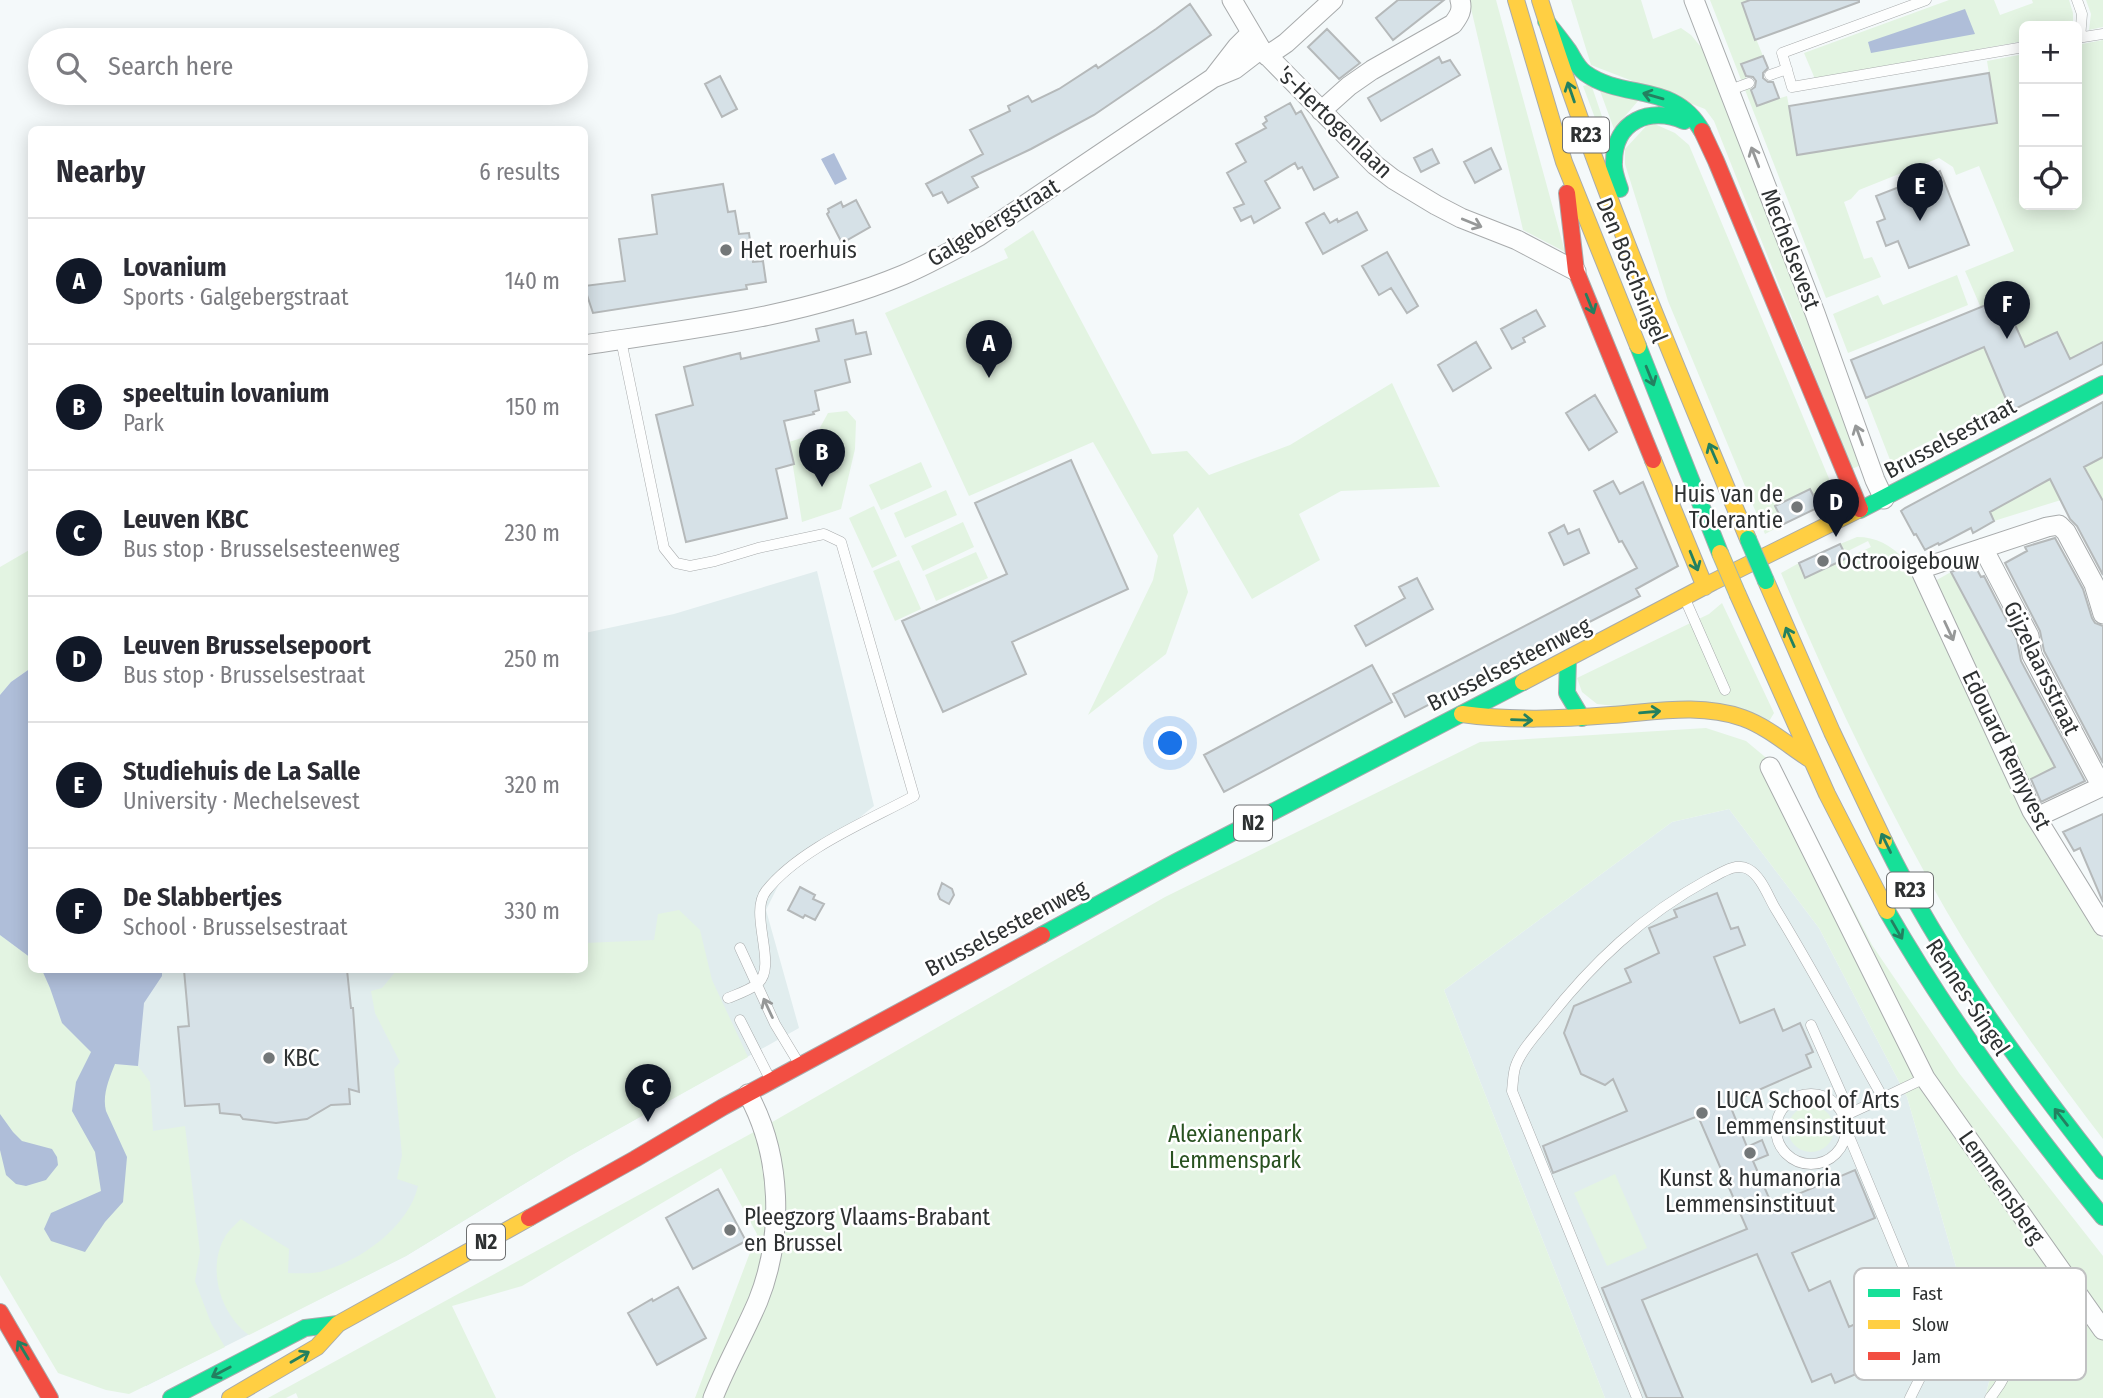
<!DOCTYPE html>
<meta charset="utf-8">
<style>
:root{--surface:#fff;--page:#f2f2f3;--text:#2b2b33;--muted:#7c7c81;--line:#e1e1e2;--accent:#111827}
body{margin:0;font-family:"Fira Sans Condensed",sans-serif;background:var(--page);color:var(--text)}
.controls{position:absolute;right:21px;top:21px;display:grid;overflow:hidden;border-radius:10px;box-shadow:0 4px 18px #0003}
.controls button{width:63px;height:63px;display:grid;place-items:center;padding:0;border:0;border-bottom:2px solid var(--line);background:var(--surface);color:var(--text);font:35px sans-serif}
.you{position:absolute;left:1171px;top:744px;width:24px;height:24px;margin:-18px;border:5px solid #fff;border-radius:50%;background:#1a73e8;box-shadow:0 0 0 10px #1a73e833}
.badge{display:grid;place-items:center;width:46px;height:46px;border-radius:50%;background:var(--accent);color:#fff;font-size:23px;font-weight:700}
.pin{position:absolute;translate:-50% -58px;filter:drop-shadow(0 2px 4px #0008)}
.pin::after{content:'';position:absolute;top:37px;width:24px;height:21px;background:inherit;clip-path:polygon(0 0,100% 0,50% 100%)}
.list{margin:0;padding:0;list-style:none}
h2{display:flex;justify-content:space-between;align-items:center;height:91px;margin:0;padding:0 28px;font-size:30px}
h2 small{font-size:23px;font-weight:400;color:var(--muted)}
.list li{display:grid;grid-template-columns:46px 1fr auto;gap:21px;align-items:center;box-sizing:border-box;height:126px;padding:0 28px;border-top:2px solid var(--line)}
.list b{display:block;font-size:26px;white-space:nowrap}
.list p{margin:0;font-size:23px;white-space:nowrap;color:var(--muted)}
.list em{font-size:23px;font-style:normal;color:var(--muted)}
.icon{flex:none;width:38px;height:38px;fill:none;stroke:currentColor;stroke-width:2;stroke-linecap:round;stroke-linejoin:round}
.map{position:relative;flex:none;width:2103px;height:1398px;overflow:hidden}
.search{position:absolute;background:var(--surface);box-shadow:0 4px 18px #0003;left:28px;top:28px;width:560px;height:77px;display:flex;align-items:center;gap:18px;box-sizing:border-box;padding:0 24px;border-radius:38px;color:var(--muted);font-size:26px}
.panel{position:absolute;background:var(--surface);box-shadow:0 4px 18px #0003;left:28px;top:126px;width:560px;height:847px;border-radius:10px}
.map>svg:first-child{display:block}
.built{fill:#e1edee}
.green{fill:#e3f4e2}
.water{fill:#afbed9}
.building{fill:#d6e1e7;stroke:#b5b9ba;stroke-width:2}
.lines{fill:none;stroke-linecap:round;stroke-linejoin:round}
.lane-casing{stroke:#a8abac;stroke-width:11}
.street-casing{stroke:#a8abac;stroke-width:21}
.fast-casing{stroke:#a8abac;stroke-width:18}
.slow-casing{stroke:#a8abac;stroke-width:18}
.jam-casing{stroke:#a8abac;stroke-width:18}
.lane{stroke:#fdfefe;stroke-width:10}
.street{stroke:#fdfefe;stroke-width:19}
.fast{stroke:#16e098;stroke-width:16}
.slow{stroke:#ffcf43;stroke-width:16}
.jam{stroke:#f24e42;stroke-width:16}
.fast-bridge-casing{stroke:#9fb5b1;stroke-width:18;stroke-linecap:butt}
.slow-bridge-casing{stroke:#9fb5b1;stroke-width:18;stroke-linecap:butt}
.fast-bridge{stroke:#16e098;stroke-width:16}
.slow-bridge{stroke:#ffcf43;stroke-width:16}
.oneway{stroke:#238060}
.oneway2{stroke:#969898}
.poi-dot{fill:#737778;stroke:#fff;stroke-width:2.5}
.labels{text-anchor:middle;stroke-width:5;stroke-linejoin:round;paint-order:stroke}
.shield{fill:#fff;stroke:#6d6f70;stroke-width:2}
.shield-label{font-size:21px;font-weight:bold;fill:#2e3132}
.street-label{font-size:23px;fill:#2e3132;stroke:#fff}
.poi-label{font-size:23px;fill:#2e3132;stroke:#fff;text-anchor:start}
.park-label{font-size:23px;fill:#295220;stroke:#fff}
.key{fill:#fff;stroke:#c0c1c2;stroke-width:2}
.key-label{font-size:19px;fill:#2e3132}
</style>
<div class="map">
<svg width="2103" height="1398" viewBox="0 0 2103 1398">
<rect width="100%" height="100%" fill="#f4f9fa"/>
<path class="built" d="M817 571 874 806 780 882 766 910 799 1028 570 1156 406 1256 146 1386 0 1200V588L31 572 32 970H584L585 633 674 614Z
M1729 809 1819 928 1907 1097 1976 1336 1990 1378 1985 1398H1605L1444 990 1672 822Z"/>
<path class="green" d="M1469 0H1496L1565 252 1523 230Z
M1571 0H1641L1653 39 1681 28 1691 35 1701 47 1704 46 1861 465 1852 469 1714 121 1705 109 1591 65Z
M1710 0H1750L1742 4 1763 56 1741 65 1757 105 1787 96 1798 155 1997 123 1987 61 2024 54V205H2077V45L2103 40V342L2070 359 2057 332 2034 369 1981 308 1965 271 2014 251 1979 166 1956 175 1953 167 1939 158 1859 190 1851 199 1844 202 1864 259 1872 257 1881 277 1826 298Z
M1949 0H1994L2000 15 2033 3 2032 0H2069L2073 13V26H2024V41L1815 79 1804 53Z
M2086 0H2103V27L2089 30 2091 14Z
M1591 84 1609 137 1604 142 1583 86Z
M1599 88 1638 101 1614 129Z
M1650 122 1675 133 1689 145 1830 481 1828 492 1819 507 1810 490 1776 507 1784 524 1765 534 1668 301 1625 164V149Z
M1033 230 1152 454 1187 451 1209 475 1290 445 1392 383 1440 487 1341 491 1299 514 1320 560 1252 599 1198 507 1173 535 1188 592 1166 654 1088 715 1153 580 1158 556 1093 442 969 496 885 313 1008 258 1004 249Z
M1957 275 1968 305 1848 353 1833 314 1878 295 1883 305Z
M1984 347 2007 402 1906 453 1908 457 1892 465 1866 398Z
M847 411 856 421 855 449 841 509 802 522 789 442 817 433 828 413Z
M2103 457V504L2093 483 2061 500 1994 521 1990 512 2047 481 2044 474Z
M921 462 932 487 881 510 869 485Z
M946 490 957 515 905 538 894 513Z
M874 506 897 556 872 568 849 518Z
M963 522 974 547 923 571 911 546Z
M1857 537C1876 537 1891 545 1904 559L2029 826 2103 940V1139C2047 1066 1993 991 1947 912 1884 803 1830 689 1781 573L1799 563 1806 577 1871 547 1868 541 1844 553 1840 544Z
M31 549V668L11 682 0 695V567Z
M976 552 988 578 936 601 925 575Z
M899 560 921 609 895 621 873 571Z
M1951 572 2048 754 2065 763 2027 781 1935 581Z
M1722 603 1774 713 1768 723 1597 704 1582 692 1577 678 1709 614Z
M1706 728 1746 741 1770 761 1788 782 1872 945 1959 1073 2103 1256V1398H1985L1990 1378 1976 1336 1907 1097 1819 928 1729 809 1672 822 1444 990 1605 1398H695L757 1234 721 1168 522 1286 452 1306 496 1398H298L296 1393 286 1398H268L774 1121 1165 897 1480 742Z
M679 910 700 930 712 980 748 1057 570 1156 406 1256 249 1335C220 1314 206 1267 226 1235 230 1229 236 1224 241 1219L289 1249 288 1273C298 1273 310 1274 320 1272 359 1262 409 1227 418 1186L397 1179 402 1155 394 1069 400 1062 375 1013 371 991 382 988 397 970H584L585 943 654 940 658 914Z
M0 935 31 958 32 970H42L50 988 115 1064 138 1066 150 1082 153 1131 185 1126 200 1252 195 1281 211 1323 225 1347 129 1394 106 1390 58 1373 0 1275Z
M1788 1129a23 23 0 1 1 46 0a23 23 0 1 1-46 0Z
M1615 1174 1647 1248 1607 1266 1574 1193Z"/>
<path class="water" d="M1965 9 1975 34 1871 53 1868 42Z
M834 153 847 179 835 185 821 159Z
M31 668V958L0 935V695L11 682Z
M42 970H162V976L144 1003 138 1066 115 1064C109 1079 102 1095 106 1111L127 1157 123 1202 105 1222 85 1252 51 1241 44 1229 51 1213 101 1191 95 1152 72 1111 76 1082 91 1052 62 1023 50 988Z
M0 1114 13 1132 22 1141 52 1149 57 1157 58 1165 46 1180 26 1186 16 1184 6 1175 0 1150Z"/>
<path class="building" d="M1398 0H1444L1393 40 1376 18Z
M1750 0H1859V2L1755 40 1742 3Z
M1190 4 1211 35 1094 115 1031 149 972 177 978 187 948 203 942 192 933 196 926 184 983 154 970 130 1010 111 1008 106 1028 96 1032 102 1059 89 1096 65 1098 68 1156 29Z
M1327 29 1360 63 1339 79 1308 47Z
M1763 56 1768 68 1763 73V78L1768 82H1773L1779 98 1757 106 1751 90 1755 87 1756 81 1753 77 1746 76 1741 64Z
M1439 57 1442 63 1450 60 1460 75 1381 121 1368 98Z
M1989 73 1997 123 1797 155 1789 106Z
M720 76 737 109 722 117 705 84Z
M1290 103 1296 114 1301 111 1338 177 1314 190 1302 167 1298 169 1295 163 1265 181 1280 208 1254 223 1251 216 1241 221 1234 208 1244 204 1227 173 1246 162 1236 144 1266 128 1263 124 1267 121 1265 117Z
M1491 148 1501 169 1475 183 1464 162Z
M1432 149 1439 163 1421 172 1414 158Z
M1940 171 1969 245 1909 268 1898 241 1886 246 1877 222 1885 219 1876 196Z
M723 184 728 212 735 211 739 234 749 233 753 262 763 261 766 282 746 285 747 289 593 313 584 286 625 281 619 239 657 234 652 195Z
M856 200 870 227 842 243 827 214 829 212 828 209 841 202 843 207Z
M1357 212 1367 230 1323 254 1306 223 1324 213 1330 223 1337 219 1338 222Z
M1387 252 1418 306 1407 313 1391 288 1379 295 1362 266Z
M2003 298 2025 347 2057 332 2070 359 2103 342V364L2011 411 1984 347 1866 398 1851 360Z
M1536 310 1545 326 1523 338 1525 342 1512 349 1501 329Z
M853 320 856 334 866 332 871 354 845 360 850 382 815 391 819 410 813 412 814 414 784 421 794 464 776 469 787 518 686 542 656 415 693 405 684 367 740 353 741 359 819 341 816 329Z
M1476 342 1491 368 1453 391 1438 365Z
M1595 395 1617 432 1589 450 1566 413Z
M2103 402V457L2084 467 2103 501V575L2077 526 2070 519 2050 479 1990 512 1994 521 1973 533 1971 528 1939 545 1938 543 1925 550 1916 534 1914 535 1901 511 1905 508Z
M1071 460 1128 589 1012 642 1026 674 943 712 902 621 1007 574 975 503Z
M1613 481 1620 494 1643 482 1678 566 1636 589 1640 596 1405 717 1393 694 1637 568 1622 541 1619 542 1594 491Z
M1810 489 1819 507 1784 524 1775 506Z
M1564 525 1568 534 1579 529 1589 553 1564 565 1549 533Z
M2055 538 2083 589 2092 618 2095 623 2103 626V763L2044 651 2040 631 2005 563 2027 551 2025 547Z
M1840 544 1847 558 1805 578 1799 563Z
M1974 564 1981 577 1984 576 2017 640 2021 661 2085 781 2041 802 2031 779 2055 767 1951 572Z
M1417 578 1433 609 1366 646 1355 626 1405 598 1399 587Z
M1372 665 1392 702 1224 792 1204 755Z
M2103 814V902L2080 848 2074 851 2063 832Z
M942 883 952 889 954 895 949 904 940 899 938 894Z
M800 887 815 895 813 899 824 904 815 920 805 915 803 918 788 910Z
M1717 893 1731 929 1738 927 1745 945 1714 957 1740 1023 1774 1009 1783 1031 1800 1023 1813 1052 1806 1055 1811 1067 1729 1103 1747 1147 1762 1140 1768 1155 1753 1161 1772 1205 1855 1170 1875 1218 1792 1253 1809 1291 1830 1281 1849 1327 1870 1317 1874 1325 1910 1309 1927 1344 1835 1383 1831 1374 1812 1382 1757 1254 1642 1300 1683 1398H1647L1602 1288 1747 1229 1698 1116 1553 1173 1543 1146 1627 1111 1613 1079 1605 1085 1581 1074 1564 1033 1574 1006 1631 982 1625 969 1659 953 1649 928 1677 917 1674 910Z
M184 970H347L351 1008H353L359 1092 349 1089 350 1104 331 1105 307 1119 276 1123 243 1119 240 1115 220 1113 219 1104 185 1106 178 1027 189 1026Z
M718 1189 746 1241 693 1269 666 1218Z
M678 1287 706 1338 657 1365 628 1313 652 1299 653 1301Z"/>
<g class="lines">
<defs>
<path id="lane" d="M1926 0 1782 53 1792 87 2024 47
M2077 0 2082 14 2080 38
M2077 38 2103 34
M1770 75 1787 69
M1730 90 1749 83
M621 340 664 548 676 563 690 566 715 561 758 548 824 534 841 542 914 796C868 821 799 849 766 891 748 914 779 967 757 984 750 990 738 994 728 998
M1685 599 1725 690
M740 948 775 1024 798 1062
M740 1020 770 1079
M1811 1025 1850 1113
M1776 1129a35 35 0 1 1 70 0a35 35 0 1 1-70 0Z
M1844 1116 1883 1098
M1846 1129 1936 1346 1910 1398
M1637 1398 1512 1091C1513 1083 1513 1072 1516 1065 1522 1049 1536 1035 1546 1022 1592 963 1643 915 1709 879 1720 874 1735 862 1748 869 1761 876 1768 896 1775 908 1813 970 1847 1034 1883 1098L1925 1078
M1990 1398C2000 1386 2009 1371 2012 1354 2016 1336 2012 1318 2023 1301 2032 1286 2045 1277 2059 1268"/>
<path id="street" d="M1232 0 1261 49 1375 165 1393 179 1436 205 1461 218 1517 240 1576 271
M1694 0 1815 313 1875 480 1884 499
M1250 34 1237 47 1213 78 1235 69 1261 49
M1267 56 1286 43 1333 0
M1321 111 1349 86 1372 70 1453 24C1459 16 1463 10 1460 0
M584 345C691 329 802 317 903 275 929 264 954 250 979 236L1213 78
M1983 548 2029 636 2032 655 2102 787
M2103 614 2094 584 2066 532 2059 525 2047 527 1920 569 2032 811 2103 926
M1770 767 1925 1078 2103 1330
M2037 817 2103 786
M713 1398C726 1365 744 1334 758 1301 784 1236 782 1156 748 1094"/>
<path id="fast" d="M1546 21C1554 31 1562 41 1569 51 1574 59 1577 67 1585 73 1624 101 1674 81 1702 131
M1620 189C1617 180 1613 171 1614 162 1614 121 1650 106 1684 121
M1638 346 1720 553
M1860 510 2103 384
M1568 659 1567 693 1582 718
M1884 841C1943 961 2021 1067 2103 1171
M1887 911C1950 1020 2023 1120 2103 1217
M1042 935 1178 861 1523 682
M171 1398 305 1328 338 1324"/>
<path id="slow" d="M1516 0 1564 162 1638 346
M1540 0C1598 184 1674 361 1748 539
M1653 460 1705 587
M1766 581 1832 732 1884 841
M1738 595 1827 794 1887 911
M1523 682 1713 582 1860 509
M1462 714C1512 721 1561 719 1611 715 1655 712 1700 703 1743 718 1768 727 1789 746 1811 760
M230 1398 317 1347 338 1324 529 1218"/>
<path id="jam" d="M1702 131 1716 161 1860 509
M1567 193 1576 271 1653 460
M529 1218 635 1159 723 1107 1042 935
M0 1312 50 1398"/>
</defs>
<use href="#lane" class="lane-casing"/>
<use href="#street" class="street-casing"/>
<use href="#fast" class="fast-casing"/>
<use href="#slow" class="slow-casing"/>
<use href="#jam" class="jam-casing"/>
<use href="#lane" class="lane"/>
<use href="#street" class="street"/>
<use href="#fast" class="fast"/>
<use href="#slow" class="slow"/>
<use href="#jam" class="jam"/>
<defs>
<path id="fast-bridge" d="M1748 539 1766 581"/>
<path id="slow-bridge" d="M1720 553 1738 595"/>
</defs>
<use href="#fast-bridge" class="fast-bridge-casing"/>
<use href="#slow-bridge" class="slow-bridge-casing"/>
<use href="#fast-bridge" class="fast-bridge"/>
<use href="#slow-bridge" class="slow-bridge"/>
</g>
<defs><path id="oneway-shaft" d="M-6 0H5M1.5-3L5.5 0L1.5 3" fill="none" stroke-width="1.6" stroke-linecap="round" stroke-linejoin="round" transform="scale(1.75)"/></defs>
<g class="oneway">
<use href="#oneway-shaft" transform="translate(1571 92) rotate(-109)"/>
<use href="#oneway-shaft" transform="translate(1653 96) rotate(-164)"/>
<use href="#oneway-shaft" transform="translate(1590 304) rotate(68)"/>
<use href="#oneway-shaft" transform="translate(1650 376) rotate(68)"/>
<use href="#oneway-shaft" transform="translate(1713 453) rotate(-113)"/>
<use href="#oneway-shaft" transform="translate(1694 561) rotate(68)"/>
<use href="#oneway-shaft" transform="translate(1790 637) rotate(-114)"/>
<use href="#oneway-shaft" transform="translate(1650 712) rotate(-5)"/>
<use href="#oneway-shaft" transform="translate(1522 720) rotate(2)"/>
<use href="#oneway-shaft" transform="translate(1886 843) rotate(-116)"/>
<use href="#oneway-shaft" transform="translate(1897 930) rotate(60)"/>
<use href="#oneway-shaft" transform="translate(2061 1117) rotate(-128)"/>
<use href="#oneway-shaft" transform="translate(23 1350) rotate(-121)"/>
<use href="#oneway-shaft" transform="translate(300 1357) rotate(-30)"/>
<use href="#oneway-shaft" transform="translate(221 1372) rotate(152)"/>
</g>
<g class="oneway2">
<use href="#oneway-shaft" transform="translate(1755 157) rotate(-111)"/>
<use href="#oneway-shaft" transform="translate(1472 223) rotate(22)"/>
<use href="#oneway-shaft" transform="translate(1859 435) rotate(-110)"/>
<use href="#oneway-shaft" transform="translate(1949 631) rotate(65)"/>
<use href="#oneway-shaft" transform="translate(768 1008) rotate(-115)"/>
</g>
<g class="poi-dot">
<circle cx="726" cy="250" r="7"/>
<circle cx="1797" cy="507" r="7"/>
<circle cx="1823" cy="561" r="7"/>
<circle cx="269" cy="1058" r="7"/>
<circle cx="1702" cy="1113" r="7"/>
<circle cx="1750" cy="1153" r="7"/>
<circle cx="730" cy="1230" r="7"/>
</g>
<g class="labels">
<g class="shield">
<rect x="1563" y="117.5" width="46" height="35" rx="5"/>
<rect x="1234" y="805.5" width="38" height="35" rx="5"/>
<rect x="1887" y="872.5" width="46" height="35" rx="5"/>
<rect x="467" y="1224.5" width="38" height="35" rx="5"/>
</g>
<g class="shield-label">
<text x="1586" y="142">R23</text>
<text x="1253" y="830">N2</text>
<text x="1910" y="897">R23</text>
<text x="486" y="1249">N2</text>
</g>
<g class="street-label">
<text transform="translate(1335 122) rotate(44)" y="8">'s-Hertogenlaan</text>
<text transform="translate(993 222) rotate(-31)" y="8">Galgebergstraat</text>
<text transform="translate(1791 249) rotate(69)" y="8">Mechelsevest</text>
<text transform="translate(1632 270) rotate(68)" y="8">Den Boschsingel</text>
<text transform="translate(1950 438) rotate(-28)" y="8">Brusselsestraat</text>
<text transform="translate(1509 664) rotate(-27)" y="8">Brusselsesteenweg</text>
<text transform="translate(2042 668) rotate(64)" y="8">Gijzelaarsstraat</text>
<text transform="translate(2007 750) rotate(64)" y="8">Edouard Remyvest</text>
<text transform="translate(1006 928) rotate(-28)" y="8">Brusselsesteenweg</text>
<text transform="translate(1968 997) rotate(57)" y="8">Rennes-Singel</text>
<text transform="translate(2002 1187) rotate(55)" y="8">Lemmensberg</text>
</g>
<g class="poi-label">
<text x="740" y="258">Het roerhuis</text>
<text x="1783" y="502" text-anchor="end">Huis van de<tspan x="1783" dy="26">Tolerantie</tspan></text>
<text x="1837" y="569">Octrooigebouw</text>
<text x="283" y="1066">KBC</text>
<text x="1716" y="1108">LUCA School of Arts<tspan x="1716" dy="26">Lemmensinstituut</tspan></text>
<text x="1750" y="1186" text-anchor="middle">Kunst &amp; humanoria<tspan x="1750" dy="26">Lemmensinstituut</tspan></text>
<text x="744" y="1225">Pleegzorg Vlaams-Brabant<tspan x="744" dy="26">en Brussel</tspan></text>
</g>
<g class="park-label">
<text x="1235" y="1142">Alexianenpark<tspan x="1235" dy="26">Lemmenspark</tspan></text>
</g>
</g>
<rect x="1854" y="1268" width="232" height="112" rx="10" class="key"/>
<rect x="1868" y="1289" width="32" height="8" fill="#16e098"/>
<rect x="1868" y="1320" width="32" height="9" fill="#ffcf43"/>
<rect x="1868" y="1352" width="32" height="8" fill="#f24e42"/>
<g class="key-label">
<text x="1912" y="1300">Fast</text>
<text x="1912" y="1331">Slow</text>
<text x="1912" y="1363">Jam</text>
</g>
</svg>
<div class="controls">
<button>+</button>
<button>−</button>
<button><svg class="icon" aria-label="locate" viewBox="0 0 24 24"><circle cx="12" cy="12" r="6"/><path d="M12 2v4M12 18v4M2 12h4M18 12h4"/></svg></button>
</div>
<div class="you"></div>
<div class="pin badge" style="left:989px;top:378px">A</div>
<div class="pin badge" style="left:822px;top:487px">B</div>
<div class="pin badge" style="left:648px;top:1122px">C</div>
<div class="pin badge" style="left:1836px;top:537px">D</div>
<div class="pin badge" style="left:1920px;top:221px">E</div>
<div class="pin badge" style="left:2007px;top:339px">F</div>
<div class="search"><svg class="icon" aria-label="search" viewBox="0 0 24 24"><circle cx="10" cy="10" r="6"/><path d="M15 15l6 6"/></svg>Search here</div>
<section class="panel">
<h2>Nearby<small>6 results</small></h2>
<ul class="list">
<li><span class="badge">A</span><div><b>Lovanium</b><p>Sports · Galgebergstraat</p></div><em>140 m</em></li>
<li><span class="badge">B</span><div><b>speeltuin lovanium</b><p>Park</p></div><em>150 m</em></li>
<li><span class="badge">C</span><div><b>Leuven KBC</b><p>Bus stop · Brusselsesteenweg</p></div><em>230 m</em></li>
<li><span class="badge">D</span><div><b>Leuven Brusselsepoort</b><p>Bus stop · Brusselsestraat</p></div><em>250 m</em></li>
<li><span class="badge">E</span><div><b>Studiehuis de La Salle</b><p>University · Mechelsevest</p></div><em>320 m</em></li>
<li><span class="badge">F</span><div><b>De Slabbertjes</b><p>School · Brusselsestraat</p></div><em>330 m</em></li>
</ul>
</section>
</div>
